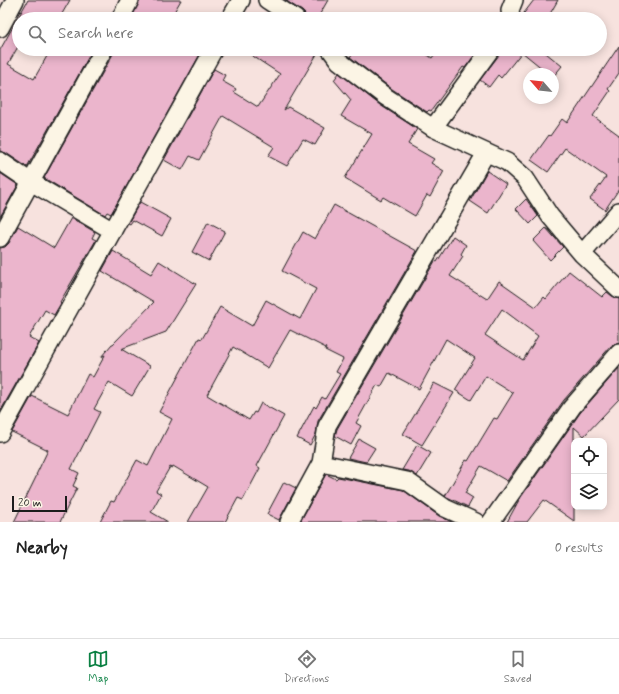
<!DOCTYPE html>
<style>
:root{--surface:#fff;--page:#f2f2f2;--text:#222;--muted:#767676;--line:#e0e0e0;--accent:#0b8043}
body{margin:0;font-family:Mynerve,sans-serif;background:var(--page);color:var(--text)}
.controls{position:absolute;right:12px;bottom:12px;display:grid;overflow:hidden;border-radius:8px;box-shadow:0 2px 10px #0003}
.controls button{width:36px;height:36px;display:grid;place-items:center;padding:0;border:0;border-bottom:1px solid var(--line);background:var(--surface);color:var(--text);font:20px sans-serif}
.compass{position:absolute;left:523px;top:68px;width:36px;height:36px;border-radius:50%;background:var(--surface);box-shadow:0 2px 10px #0003;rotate:298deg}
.scale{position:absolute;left:12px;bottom:10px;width:55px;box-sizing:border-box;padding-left:4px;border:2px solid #1c1c1c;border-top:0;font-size:11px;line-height:14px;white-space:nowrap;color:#1c1c1c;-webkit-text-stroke:3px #fcf5e5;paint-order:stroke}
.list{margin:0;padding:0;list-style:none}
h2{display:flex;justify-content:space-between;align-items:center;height:52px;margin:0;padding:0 16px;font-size:17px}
h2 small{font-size:13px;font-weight:400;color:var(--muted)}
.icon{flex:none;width:22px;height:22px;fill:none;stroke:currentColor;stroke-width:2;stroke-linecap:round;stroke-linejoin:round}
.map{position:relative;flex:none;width:619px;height:522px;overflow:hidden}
.search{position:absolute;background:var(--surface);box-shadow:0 2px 10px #0003;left:12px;right:12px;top:12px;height:44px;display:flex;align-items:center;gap:10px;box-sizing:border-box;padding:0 14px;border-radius:22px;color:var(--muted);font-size:15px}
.sheet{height:116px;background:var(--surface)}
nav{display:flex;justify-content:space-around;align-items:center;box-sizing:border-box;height:56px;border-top:1px solid var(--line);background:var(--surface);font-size:11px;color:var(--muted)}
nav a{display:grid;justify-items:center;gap:2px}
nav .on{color:var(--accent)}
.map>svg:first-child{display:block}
.building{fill:#ebb5cc;stroke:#1c1c1c;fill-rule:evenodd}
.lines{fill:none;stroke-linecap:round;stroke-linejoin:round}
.minor-casing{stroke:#1c1c1c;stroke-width:20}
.minor{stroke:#fcf5e5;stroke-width:17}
</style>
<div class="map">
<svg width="619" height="522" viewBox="0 0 619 522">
<rect width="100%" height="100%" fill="#f7e2de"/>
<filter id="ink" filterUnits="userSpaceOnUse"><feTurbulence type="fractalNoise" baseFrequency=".025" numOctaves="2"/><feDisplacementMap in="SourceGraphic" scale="8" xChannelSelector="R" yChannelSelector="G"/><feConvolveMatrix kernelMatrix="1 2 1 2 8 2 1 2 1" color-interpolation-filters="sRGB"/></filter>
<g filter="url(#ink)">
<path class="building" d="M28 0H70L59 19H19V45L8 64 34 79 51 49H93L27 167 6 153 0 151V50Z
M140 0H181L170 19H131Z
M285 0H328L317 19H306L305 14 302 11Z
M534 0H558L547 19H521V17Z
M619 46V73L608 89 610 91 593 116 619 135V189L605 210 590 199 606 177 565 148 548 172 531 160 549 135 550 136 562 119 567 123Z
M114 49H203L111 214 107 212 105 215 44 178 113 54Z
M242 49H320L284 110 288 107 325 128 315 145 303 139 287 166 268 156 274 147 223 116 199 160 190 156 182 170 164 160 214 69 225 75 222 81 236 89 234 92 258 107 280 74Z
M356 49H419L432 58 438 49H479L465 68 463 67 431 111 429 110 427 112 392 89 350 57Z
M501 49H541L562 66 553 77V74H549L522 52 501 78 498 75 489 87 480 80 499 55Z
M339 73 380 105 417 129 408 144 434 159 431 163 444 171 430 197 427 195 415 216 383 197 381 200 345 178 372 134 341 116 351 100 334 80Z
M487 171 506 184 488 213 470 201Z
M0 173 18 185 0 217Z
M526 199 538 216 530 224 516 209Z
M140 202 171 219 162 236 133 220 130 224 128 223Z
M334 205 417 251 318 421 316 434 310 445 297 438 314 406 316 408 322 397 325 399 340 374 336 372 343 359 325 350 326 348 290 330 268 368 233 347 207 395 249 420 254 412 256 413 261 403 284 416 257 466 260 468 243 500 238 498 225 522H188L208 487 173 466 172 468 170 467 156 491 161 494 151 512 168 522H100L111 501 114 502 137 460 148 466 172 419 159 412 199 338 202 339 220 307 252 326 266 300 300 319 316 289 282 271 303 232 315 239Z
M71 218 95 232 92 238 96 240 60 302 61 303 54 315 45 310 29 337 39 343 0 412V248L5 247 9 243 18 226 54 248Z
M208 222 225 231 209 261 192 252Z
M546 228 563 247 550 260 533 241Z
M453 236 466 245 461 254 463 256 450 276 487 299 499 281 536 307 544 297 546 299 569 271 602 297 607 292 612 296 619 299V343L611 346 564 400 507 481 481 466 465 493 473 498 468 507 445 496 466 460 468 461 494 418 497 419 513 393 486 376 471 400 455 390 475 358 446 339 419 389 389 373 381 387 377 385 356 423 361 426 351 445 335 436 337 429 435 261 437 262ZM502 309 538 336 523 360 485 335Z
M113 251 151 274 159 261 196 284 166 332 121 349 150 366 132 396 109 382 94 409 100 412 71 469 79 473 73 486 77 488 60 522H14L37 475H36L48 450 12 432 32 396 68 414 88 374 93 377 105 355 101 357 112 344H113L154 302 102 271Z
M619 368V399L584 436 574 427V521L544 500 527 522H507L519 500 580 413Z
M434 383 454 393 422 445 403 434Z
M359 439 375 448 366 462 348 458Z
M417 445 431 453 417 476 409 471 402 470Z
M326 474 336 479 338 477 403 490 439 516 452 522H300Z
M284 482 296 488 279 520 267 514Z"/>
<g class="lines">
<defs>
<path id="minor" d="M267 0 296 19
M120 19 130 0
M230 19 241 0
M511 19 510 10 514 0
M0 28 15 0
M330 49 339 61 386 97 433 128 507 162 525 178 550 216 582 254 619 289
M433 128 491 49
M0 161 31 182 113 231
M0 238 104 49
M582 254 619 211
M0 433 214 49
M321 463 407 481 445 508 476 522
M289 522 321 463 327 426 486 153
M491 522 572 407 619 353"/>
</defs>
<use href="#minor" class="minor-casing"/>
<use href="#minor" class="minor"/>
</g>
</g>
</svg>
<div class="controls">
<button><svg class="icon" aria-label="locate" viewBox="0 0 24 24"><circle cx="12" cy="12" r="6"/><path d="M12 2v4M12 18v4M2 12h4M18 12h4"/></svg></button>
<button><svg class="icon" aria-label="layers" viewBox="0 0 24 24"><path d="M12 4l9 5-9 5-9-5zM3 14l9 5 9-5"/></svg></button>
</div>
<svg class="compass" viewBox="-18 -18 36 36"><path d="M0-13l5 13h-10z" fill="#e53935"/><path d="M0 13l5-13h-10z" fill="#767676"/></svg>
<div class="scale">20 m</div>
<div class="search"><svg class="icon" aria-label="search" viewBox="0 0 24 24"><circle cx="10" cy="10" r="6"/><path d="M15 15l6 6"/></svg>Search here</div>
</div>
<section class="sheet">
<h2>Nearby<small>0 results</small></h2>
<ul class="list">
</ul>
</section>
<nav>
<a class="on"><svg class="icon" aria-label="map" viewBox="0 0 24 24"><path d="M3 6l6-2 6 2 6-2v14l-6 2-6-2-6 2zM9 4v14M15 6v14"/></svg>Map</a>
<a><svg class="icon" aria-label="directions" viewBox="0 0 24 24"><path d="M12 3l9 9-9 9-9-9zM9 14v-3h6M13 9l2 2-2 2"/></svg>Directions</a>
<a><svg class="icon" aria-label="saved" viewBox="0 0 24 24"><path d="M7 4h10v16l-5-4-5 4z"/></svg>Saved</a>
</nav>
